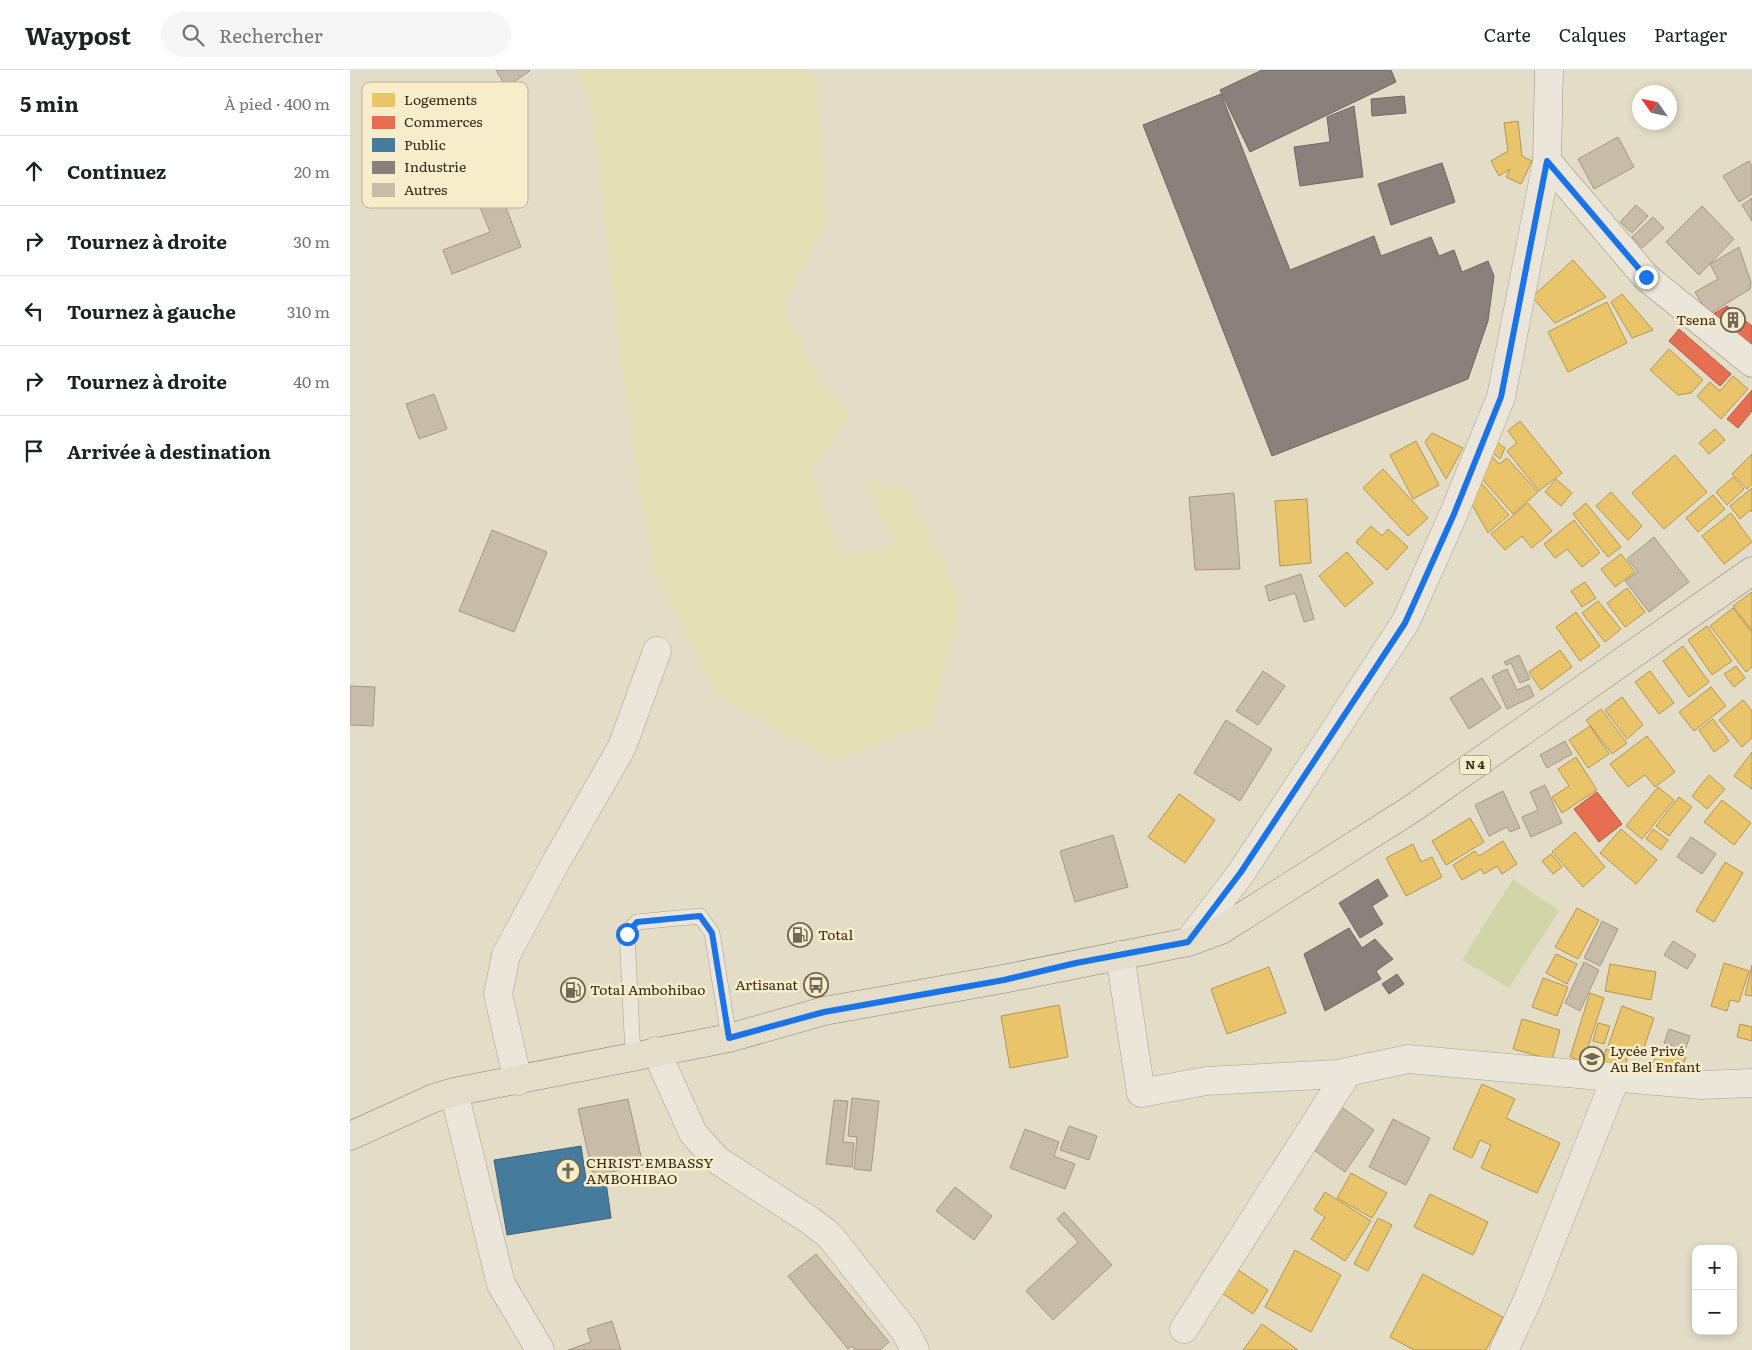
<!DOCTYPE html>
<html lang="fr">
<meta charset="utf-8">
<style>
:root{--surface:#fff;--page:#f6f6f6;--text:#202124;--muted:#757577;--line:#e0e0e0}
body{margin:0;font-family:Literata,serif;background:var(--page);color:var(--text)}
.controls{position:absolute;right:15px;bottom:15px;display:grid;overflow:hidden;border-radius:10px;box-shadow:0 2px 8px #0003}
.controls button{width:45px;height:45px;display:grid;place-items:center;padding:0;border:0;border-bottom:1px solid var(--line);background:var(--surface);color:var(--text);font:25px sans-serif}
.compass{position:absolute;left:1282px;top:15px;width:45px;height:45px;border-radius:50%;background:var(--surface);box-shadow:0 2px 8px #0003;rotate:304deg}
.stop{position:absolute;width:15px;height:15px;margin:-11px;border:4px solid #1a73e8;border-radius:50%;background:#fff}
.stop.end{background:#1a73e8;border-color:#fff;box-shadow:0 1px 5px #0008}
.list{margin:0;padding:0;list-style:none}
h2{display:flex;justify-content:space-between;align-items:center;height:65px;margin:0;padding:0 20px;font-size:21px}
h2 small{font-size:16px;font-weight:400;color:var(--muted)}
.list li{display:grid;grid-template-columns:32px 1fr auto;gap:15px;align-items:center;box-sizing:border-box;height:70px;padding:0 20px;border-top:1px solid var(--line)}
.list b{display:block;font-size:19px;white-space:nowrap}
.list em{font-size:16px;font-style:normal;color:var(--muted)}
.icon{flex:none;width:28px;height:28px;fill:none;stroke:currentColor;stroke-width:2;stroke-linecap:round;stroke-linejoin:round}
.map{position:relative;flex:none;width:1402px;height:1280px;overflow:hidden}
header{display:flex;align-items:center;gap:30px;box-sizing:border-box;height:70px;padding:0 25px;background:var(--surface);border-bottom:1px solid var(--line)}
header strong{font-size:24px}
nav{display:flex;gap:28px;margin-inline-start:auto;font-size:18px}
.search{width:350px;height:45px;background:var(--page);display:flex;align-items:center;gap:12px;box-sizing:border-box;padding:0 18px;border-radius:28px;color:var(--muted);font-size:19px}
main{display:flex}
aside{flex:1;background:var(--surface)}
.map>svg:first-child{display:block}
.farmland{fill:#e5dfb5}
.green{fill:#d1d5a8}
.homes{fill:#e9c46a;stroke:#b39652}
.shops{fill:#e76f51;stroke:#b25a40}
.public{fill:#457b9d;stroke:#406276}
.industry{fill:#8a817c;stroke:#70675f}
.building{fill:#c8bba8;stroke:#a39887}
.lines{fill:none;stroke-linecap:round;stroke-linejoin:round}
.lane-casing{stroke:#a7a091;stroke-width:16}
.street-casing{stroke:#a7a091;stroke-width:29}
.secondary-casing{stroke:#979081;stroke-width:29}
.primary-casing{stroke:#8d8678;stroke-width:29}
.lane{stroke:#ebe6d9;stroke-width:15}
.street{stroke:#ebe6d9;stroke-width:28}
.secondary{stroke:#ebe6d9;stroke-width:28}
.primary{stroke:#e3ddca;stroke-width:28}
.route{stroke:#1a73e8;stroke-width:6}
.labels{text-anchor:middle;stroke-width:5;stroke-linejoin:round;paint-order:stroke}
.shield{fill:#f7edca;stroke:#6f644f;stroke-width:1}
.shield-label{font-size:12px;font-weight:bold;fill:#35291a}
.poi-label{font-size:14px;fill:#35291a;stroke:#f7edca;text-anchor:start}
.key{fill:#f7edca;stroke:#bdb295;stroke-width:1}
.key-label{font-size:14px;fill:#35291a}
</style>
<header>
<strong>Waypost</strong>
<div class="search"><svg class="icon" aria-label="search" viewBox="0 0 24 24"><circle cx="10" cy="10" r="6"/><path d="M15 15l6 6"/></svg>Rechercher</div>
<nav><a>Carte</a><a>Calques</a><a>Partager</a></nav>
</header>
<main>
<aside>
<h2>5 min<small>À pied · 400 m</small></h2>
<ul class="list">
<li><svg class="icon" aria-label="ahead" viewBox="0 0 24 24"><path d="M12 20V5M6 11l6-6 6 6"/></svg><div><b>Continuez</b></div><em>20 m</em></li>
<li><svg class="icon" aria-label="right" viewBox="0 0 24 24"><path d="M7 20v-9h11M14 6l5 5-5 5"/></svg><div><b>Tournez à droite</b></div><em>30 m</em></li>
<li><svg class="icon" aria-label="left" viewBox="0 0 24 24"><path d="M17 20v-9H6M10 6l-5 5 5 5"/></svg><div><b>Tournez à gauche</b></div><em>310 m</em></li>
<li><svg class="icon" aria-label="right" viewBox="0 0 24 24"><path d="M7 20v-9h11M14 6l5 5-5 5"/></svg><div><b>Tournez à droite</b></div><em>40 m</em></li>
<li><svg class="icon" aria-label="arrive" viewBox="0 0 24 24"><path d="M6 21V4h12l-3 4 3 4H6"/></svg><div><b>Arrivée à destination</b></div></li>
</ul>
</aside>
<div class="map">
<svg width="1402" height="1280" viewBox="0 0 1402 1280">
<rect width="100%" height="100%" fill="#e3ddc7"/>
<path class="farmland" d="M225 0H459L467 14 477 155 433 237 468 307 502 342 461 402 491 487 545 476 515 409 559 421 612 533 582 654 482 691 369 626 303 500 274 317 241 31Z"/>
<path class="green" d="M1163 809 1209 841 1159 918 1112 890Z"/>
<path class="homes" d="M1168 51 1172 86 1182 91 1171 114 1156 107 1160 99 1149 106 1141 91 1158 81 1154 53Z
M1223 190 1256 227 1205 253 1182 227Z
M1272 224 1303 260 1282 268 1261 232Z
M1257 232 1277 273 1218 302 1198 262Z
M1319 279 1353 310 1341 323 1328 325 1300 300Z
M1383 306 1398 319 1371 349 1347 326 1360 312 1370 321Z
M1170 351 1212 403 1189 421 1157 381 1167 373 1158 361Z
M1365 359 1375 370 1359 384 1349 373Z
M1082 363 1113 378 1096 409 1075 372Z
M1144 370 1155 378 1150 389 1137 378Z
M1066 371 1089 415 1063 429 1040 385Z
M1140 384 1149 394 1157 388 1188 422 1163 444 1123 399Z
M1402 384V414L1397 419 1382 404Z
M1325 385 1357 422 1314 459 1282 423Z
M1033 399 1078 448 1058 466 1013 418Z
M1383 407 1394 419 1377 435 1366 422Z
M1127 408 1159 445 1138 463 1120 431Z
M1206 409 1222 423 1211 436 1195 422Z
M1402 418V442L1400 440 1390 449 1380 436Z
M1261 422 1292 456 1278 470 1246 436Z
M1363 425 1375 439 1348 462 1336 448Z
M957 429 961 493 930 496 925 431Z
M1178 433 1202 461 1182 478 1172 466 1155 480 1141 464Z
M1236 433 1271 477 1258 487 1223 444Z
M1381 443 1402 472 1374 494 1352 466Z
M1224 450 1250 483 1232 497 1217 479 1205 488 1194 474Z
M1021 456 1032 466 1038 459 1058 477 1037 500 1006 472Z
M997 482 1023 513 995 537 969 506Z
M1271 484 1285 502 1265 517 1251 499Z
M1235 512 1246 528 1232 537 1221 521Z
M1277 518 1295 542 1275 557 1257 533Z
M1402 522V561L1383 536Z
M1248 531 1271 559 1255 572 1232 543Z
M1383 538 1402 563V597L1396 602 1360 556Z
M1226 542 1250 576 1230 591 1206 557Z
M1357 556 1382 591 1362 605 1338 570Z
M1333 576 1359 612 1339 627 1313 591Z
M1210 580 1222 597 1191 620 1179 602Z
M1386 596 1395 608 1384 617 1374 604Z
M1300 601 1324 633 1309 644 1285 612Z
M1361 617 1376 636 1344 661 1329 642Z
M1272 627 1293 655 1277 669 1255 640Z
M1393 630 1402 641V668L1392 677 1369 650Z
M1251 639 1277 673 1262 684 1236 650Z
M1363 649 1379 671 1364 682 1349 660Z
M1240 656 1259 684 1238 698 1219 670Z
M1297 666 1325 702 1305 717 1295 705 1278 717 1260 694Z
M1402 682V719L1384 706Z
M1226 687 1247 720 1212 743 1202 727 1219 716 1208 699Z
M1359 705 1375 719 1357 739 1342 726Z
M1308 717 1324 730 1292 769 1276 756Z
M829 724 865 750 835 793 798 767Z
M1329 727 1342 737 1319 766 1306 756Z
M1372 730 1401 753 1384 775 1354 752Z
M1120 748 1134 772 1096 795 1082 771Z
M1271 759 1307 790 1286 814 1250 783Z
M1303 759 1318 770 1311 780 1296 769Z
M1225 762 1255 797 1233 817 1202 782Z
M1153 771 1167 794 1152 804 1147 796 1134 804 1131 799 1112 810 1103 795 1125 781 1129 786Z
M1063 774 1071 792 1082 787 1092 807 1056 826 1036 788Z
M1201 784 1212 797 1203 804 1192 791Z
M1375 792 1393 803 1364 852 1346 841Z
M1227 838 1249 850 1228 889 1205 877Z
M1206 884 1227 894 1217 914 1196 903Z
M1374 893 1399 901 1389 932 1380 930 1377 941 1361 936Z
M1260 894 1306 902 1301 930 1255 921Z
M1402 895V926L1395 925Z
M919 897 936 943 877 964 861 919Z
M1193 908 1218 917 1207 946 1182 937Z
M1240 923 1254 928 1233 992 1220 987Z
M709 935 718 987 660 998 651 946Z
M1272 936 1304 948 1291 987 1258 976Z
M1172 949 1210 960 1202 990 1163 979Z
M1248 953 1260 956 1254 974 1243 971Z
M1390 954 1402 957V971L1387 967Z
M1309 977 1336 987 1329 1005 1302 996Z
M1256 979 1278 984 1275 998 1253 993Z
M1132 1014 1165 1029 1156 1048 1210 1073 1187 1123 1131 1098 1141 1075 1130 1070 1122 1088 1103 1079Z
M1001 1103 1037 1123 1022 1148 987 1128Z
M975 1122 1021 1151 995 1191 961 1169 975 1147 964 1140Z
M1080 1124 1138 1152 1123 1185 1064 1157Z
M1028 1148 1042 1155 1018 1201 1004 1194Z
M945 1180 991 1205 961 1262 915 1237Z
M881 1195 918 1220 903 1244 866 1219Z
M1073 1204 1153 1247 1136 1280H1064L1040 1267Z
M912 1254 948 1280H893Z"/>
<path class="shops" d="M1377 236 1402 256V276L1363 244Z
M1329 259 1381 304 1370 316 1319 271Z
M1402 320V341L1388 358 1377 349Z
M1247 722 1272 754 1249 772 1224 739Z"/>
<path class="public" d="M231 1076 237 1115 256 1112 261 1148 157 1165 144 1090Z"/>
<path class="industry" d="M912 0H1041L1046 12 900 82 870 20Z
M871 24 940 200 1024 166 1031 186 1081 167 1089 186 1104 180 1112 202 1138 191 1144 206 1138 251 1118 309 922 386 793 55Z
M1054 26 1056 43 1022 46 1021 29Z
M1004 36 1013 107 950 116 944 77 980 72 977 47Z
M1092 93 1105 132 1041 155 1028 114Z
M1028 809 1038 826 1022 836 1033 854 1010 868 989 833Z
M999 858 1012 878 1025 869 1043 889 1026 901 1031 909 975 941 954 884Z
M1047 904 1054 914 1039 924 1032 914Z"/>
<path class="building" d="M146 0H179L180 1 156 17Z
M1268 67 1284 97 1244 119 1228 89Z
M1399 91 1402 96V124L1389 132 1373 106Z
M145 108 171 177 102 204 93 180 140 162 122 117Z
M1402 128V151L1392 135Z
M1286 135 1298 146 1282 163 1270 152Z
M1352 136 1384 169 1349 205 1316 172Z
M1303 147 1314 158 1292 178 1282 167Z
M1389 177 1401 212 1400 219 1358 245 1345 222 1368 209 1360 194Z
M84 324 97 359 69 369 56 334Z
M884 423 890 499 845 500 839 427Z
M142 460 197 482 164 562 109 541Z
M1304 467 1339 512 1299 542 1275 511 1288 502 1277 489Z
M951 504 964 549 954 552 945 523 919 531 915 516Z
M1169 585 1180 609 1170 613 1161 593 1156 595 1154 592Z
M1157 599 1167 620 1179 615 1184 626 1157 639 1142 606Z
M913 601 935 616 908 655 886 641Z
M1132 608 1151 638 1119 659 1100 628Z
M0 616 25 617 23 656 0 655Z
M876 650 922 679 890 731 844 703Z
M1215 671 1222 684 1197 698 1190 685Z
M1195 715 1212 753 1181 767 1172 747 1188 740 1180 722Z
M1153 721 1170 758 1160 762 1157 757 1139 766 1125 735Z
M763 765 778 817 725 832 710 781Z
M1341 767 1366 784 1352 804 1327 787Z
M1252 851 1268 859 1250 896 1234 888Z
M1323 871 1346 885 1337 899 1314 885Z
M1234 892 1249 900 1230 941 1215 933Z
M1319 959 1340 966 1335 980 1314 973Z
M502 1028 529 1031 521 1101 504 1099 507 1067 498 1066Z
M278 1029 293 1095 243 1106 228 1039Z
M484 1030 498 1031 493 1072 504 1073 502 1097 476 1094Z
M987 1034 1024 1060 995 1102 958 1076Z
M1043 1049 1080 1068 1056 1115 1019 1097Z
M719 1056 747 1066 739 1090 710 1080Z
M675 1059 709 1072 704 1086 725 1094 715 1119 660 1098Z
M605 1117 642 1146 624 1170 586 1141Z
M714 1142 762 1195 703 1250 676 1221 728 1172 707 1149Z
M466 1184 539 1272 530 1280H505L502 1276 498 1279 438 1206Z
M262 1251 271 1280H218L241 1272 237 1259Z"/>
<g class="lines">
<defs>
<path id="lane" d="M283 985 277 863 287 852 350 846 362 863 379 968"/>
<path id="street" d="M838 872 891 803 1055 553 1104 443 1151 327 1197 91
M770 885 791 1023 856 1011 988 1004 1058 989 1351 1015 1402 1013
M306 981 343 1063 367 1090 461 1151 480 1166 555 1261 565 1280
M168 1011 148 924 156 885 206 792 272 677 307 581
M104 1022 151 1214 190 1280
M834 1259 998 1002
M1154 1280 1178 1229 1266 1007"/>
<path id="secondary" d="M1199 0 1197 91 1296 207 1402 293"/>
<path id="primary" d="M0 1066 84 1028 104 1022 379 968 474 941 653 909 838 872 871 860 1060 740 1402 501"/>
</defs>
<use href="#lane" class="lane-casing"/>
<use href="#street" class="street-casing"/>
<use href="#secondary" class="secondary-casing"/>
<use href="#primary" class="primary-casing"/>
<use href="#lane" class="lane"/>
<use href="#street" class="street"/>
<use href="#secondary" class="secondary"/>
<use href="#primary" class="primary"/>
</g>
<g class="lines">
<path class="route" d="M277 864 287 852 350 846 362 863 379 968 474 942 654 910 726 893 838 872 891 802 1055 553 1104 444 1151 327 1197 91 1296 207"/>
</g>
<defs>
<symbol id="building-ring" viewBox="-11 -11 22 22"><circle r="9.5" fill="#f7edca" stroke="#726857" stroke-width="1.5"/><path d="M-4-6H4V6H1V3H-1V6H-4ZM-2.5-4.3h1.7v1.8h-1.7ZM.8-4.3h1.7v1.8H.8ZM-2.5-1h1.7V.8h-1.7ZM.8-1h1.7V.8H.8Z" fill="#726857"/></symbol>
<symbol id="fuel-ring" viewBox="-11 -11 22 22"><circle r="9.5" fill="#f7edca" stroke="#726857" stroke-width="1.5"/><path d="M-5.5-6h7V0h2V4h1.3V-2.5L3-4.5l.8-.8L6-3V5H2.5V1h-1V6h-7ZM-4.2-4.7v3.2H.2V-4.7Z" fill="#726857"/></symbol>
<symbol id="bus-ring" viewBox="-11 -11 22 22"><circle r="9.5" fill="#f7edca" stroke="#726857" stroke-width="1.5"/><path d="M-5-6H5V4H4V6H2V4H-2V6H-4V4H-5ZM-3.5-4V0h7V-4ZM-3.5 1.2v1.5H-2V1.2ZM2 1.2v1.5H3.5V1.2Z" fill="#726857"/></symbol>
<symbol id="school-ring" viewBox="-11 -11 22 22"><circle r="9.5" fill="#f7edca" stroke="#726857" stroke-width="1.5"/><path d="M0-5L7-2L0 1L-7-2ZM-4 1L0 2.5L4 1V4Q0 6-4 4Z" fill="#726857"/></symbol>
<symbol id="church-ring" viewBox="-11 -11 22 22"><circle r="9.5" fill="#f7edca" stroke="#726857" stroke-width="1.5"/><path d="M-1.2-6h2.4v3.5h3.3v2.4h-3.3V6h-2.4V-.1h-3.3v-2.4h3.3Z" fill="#726857"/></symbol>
</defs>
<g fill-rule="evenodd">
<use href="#building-ring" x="1369" y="236" width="28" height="28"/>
<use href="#fuel-ring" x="436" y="851" width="28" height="28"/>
<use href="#bus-ring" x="452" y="901" width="28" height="28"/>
<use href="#fuel-ring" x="209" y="906" width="28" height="28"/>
<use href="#school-ring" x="1228" y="975" width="28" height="28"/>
<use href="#church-ring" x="204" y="1087" width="28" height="28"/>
</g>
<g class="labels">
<rect class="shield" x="1110" y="685.5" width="30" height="19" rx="4"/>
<g class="shield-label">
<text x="1125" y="699">N 4</text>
</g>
<g class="poi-label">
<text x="1366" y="255" text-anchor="end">Tsena</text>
<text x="468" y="870">Total</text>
<text x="448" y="920" text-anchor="end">Artisanat</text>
<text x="240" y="925">Total Ambohibao</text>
<text x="1260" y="986">Lycée Privé<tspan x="1260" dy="16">Au Bel Enfant</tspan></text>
<text x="236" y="1098">CHRIST EMBASSY<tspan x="236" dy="16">AMBOHIBAO</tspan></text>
</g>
</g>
<rect x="12" y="12" width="166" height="126" rx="8" class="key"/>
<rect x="22" y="23" width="23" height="14" fill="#e9c46a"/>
<rect x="22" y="46" width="23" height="13" fill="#e76f51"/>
<rect x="22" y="68" width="23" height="14" fill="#457b9d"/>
<rect x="22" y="91" width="23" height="13" fill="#8a817c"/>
<rect x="22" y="113" width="23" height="14" fill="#c8bba8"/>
<g class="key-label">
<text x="54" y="35">Logements</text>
<text x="54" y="57">Commerces</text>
<text x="54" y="80">Public</text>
<text x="54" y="102">Industrie</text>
<text x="54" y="125">Autres</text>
</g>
</svg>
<div class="controls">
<button>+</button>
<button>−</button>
</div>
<svg class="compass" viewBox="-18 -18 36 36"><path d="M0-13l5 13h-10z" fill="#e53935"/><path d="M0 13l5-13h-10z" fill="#757577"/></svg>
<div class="stop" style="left:277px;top:864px"></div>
<div class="stop end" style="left:1296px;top:207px"></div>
</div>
</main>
